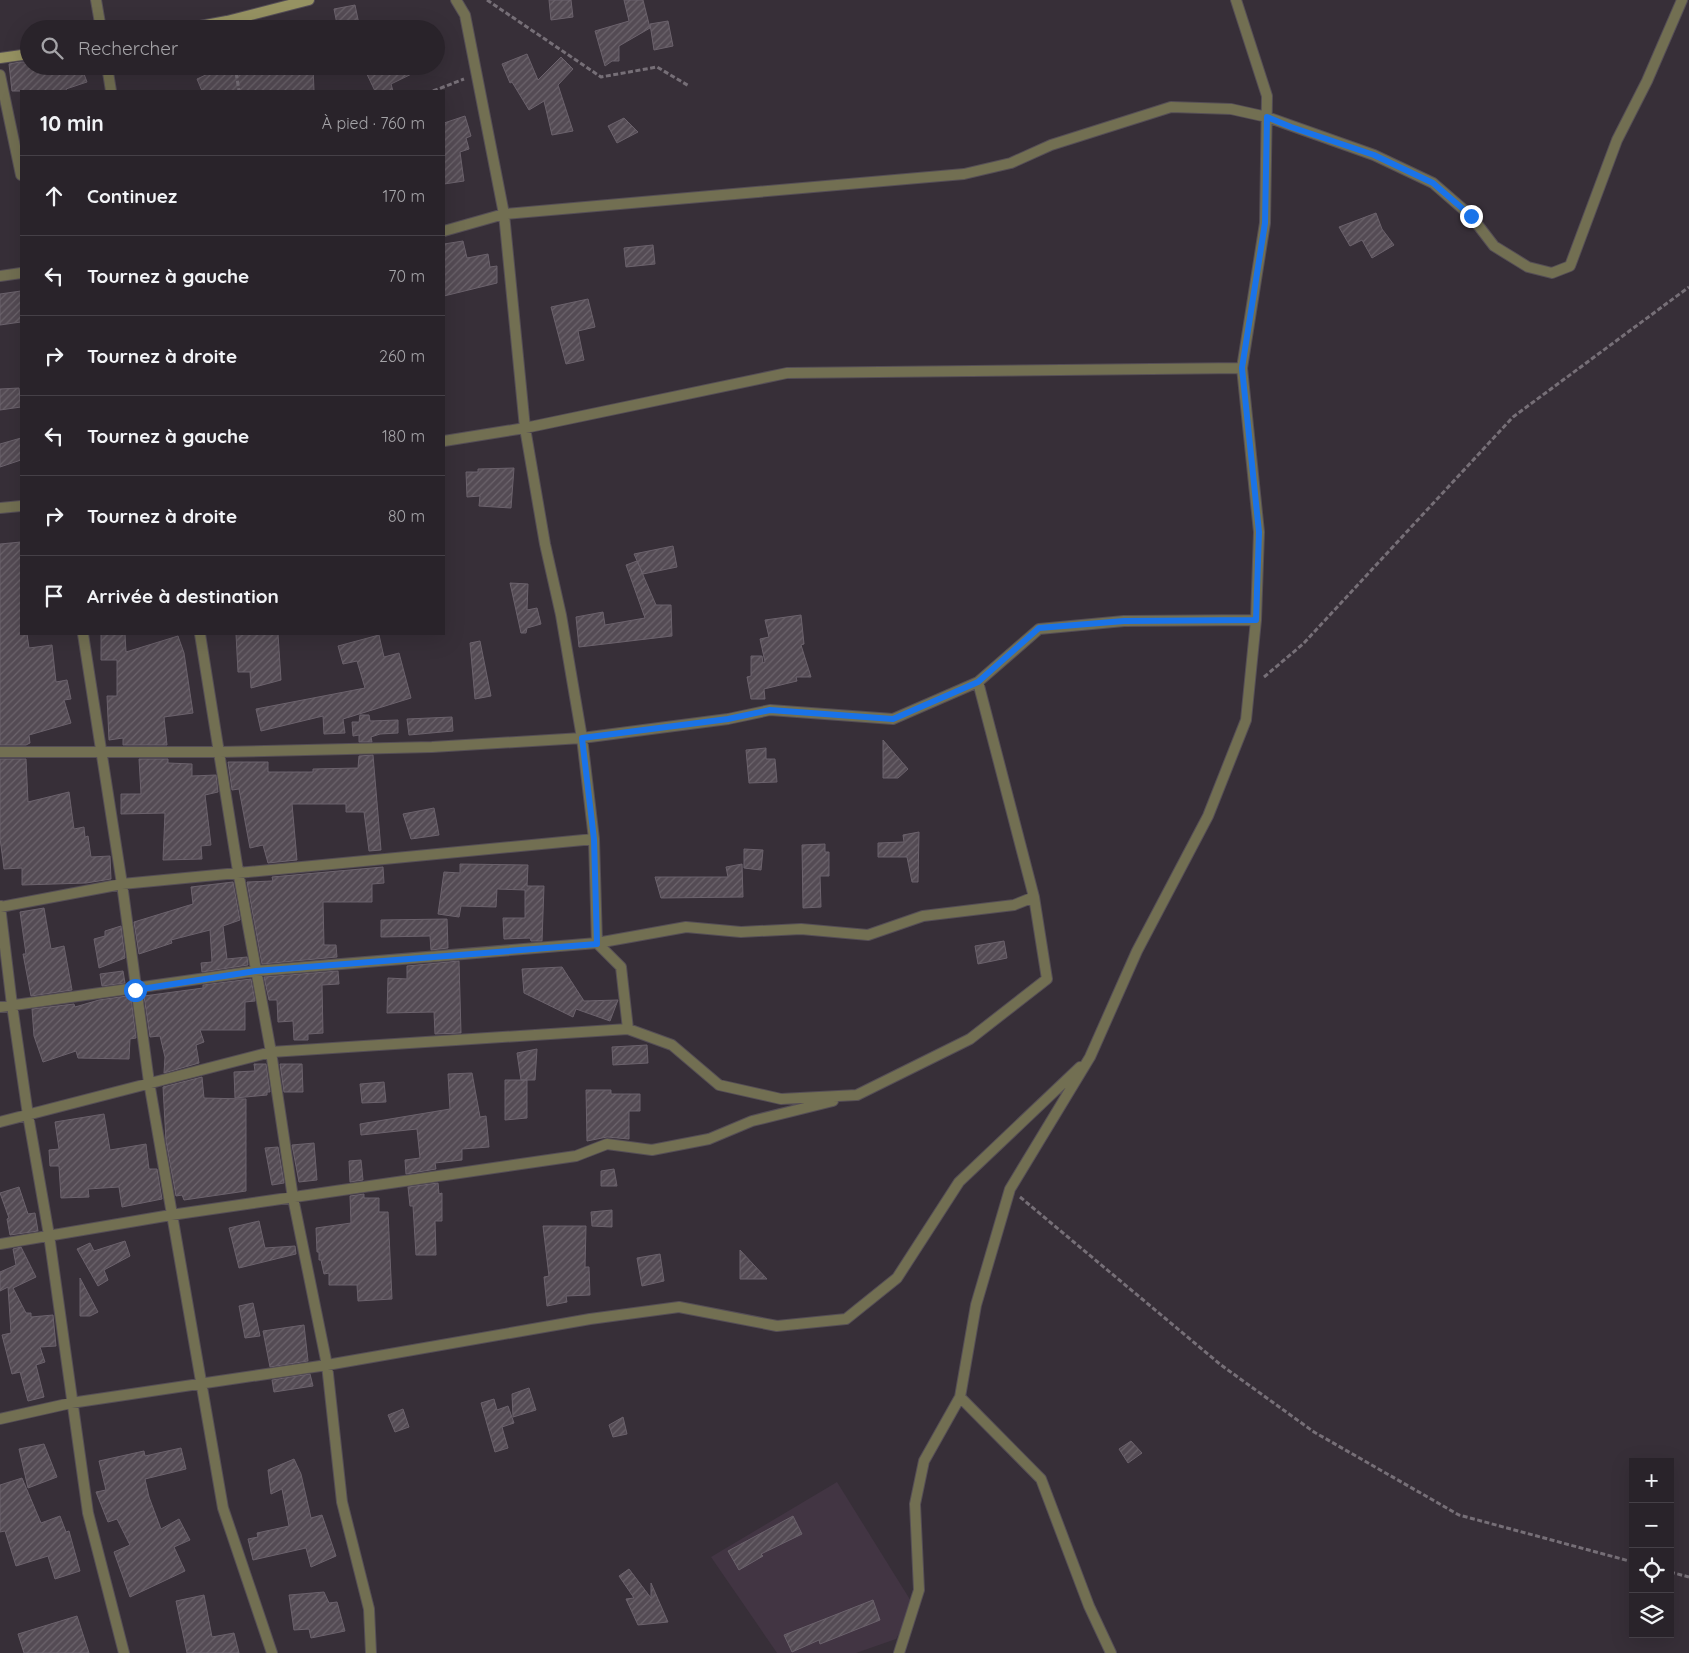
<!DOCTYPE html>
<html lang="fr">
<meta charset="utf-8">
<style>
:root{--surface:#29232a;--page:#312b32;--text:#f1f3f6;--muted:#a5a4a8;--line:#454047}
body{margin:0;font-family:Quicksand,sans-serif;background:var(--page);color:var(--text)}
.controls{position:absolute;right:15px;bottom:15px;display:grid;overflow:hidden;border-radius:0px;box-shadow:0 5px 20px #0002}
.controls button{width:45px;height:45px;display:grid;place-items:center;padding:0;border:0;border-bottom:1px solid var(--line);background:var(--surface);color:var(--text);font:25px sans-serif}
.stop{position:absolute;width:15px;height:15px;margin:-11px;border:4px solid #1a73e8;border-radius:50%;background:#fff}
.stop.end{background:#1a73e8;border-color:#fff;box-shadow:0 1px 5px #0008}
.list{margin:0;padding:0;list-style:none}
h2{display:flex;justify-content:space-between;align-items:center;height:65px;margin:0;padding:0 20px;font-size:21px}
h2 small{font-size:16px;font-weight:400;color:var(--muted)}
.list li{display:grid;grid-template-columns:32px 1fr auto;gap:15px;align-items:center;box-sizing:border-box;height:80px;padding:0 20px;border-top:1px solid var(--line)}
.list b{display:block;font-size:19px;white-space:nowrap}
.list em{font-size:16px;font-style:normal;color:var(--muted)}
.icon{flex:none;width:28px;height:28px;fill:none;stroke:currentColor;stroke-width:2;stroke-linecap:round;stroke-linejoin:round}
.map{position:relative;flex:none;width:1689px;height:1653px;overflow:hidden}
.search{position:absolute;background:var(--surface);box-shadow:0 5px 20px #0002;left:20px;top:20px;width:425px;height:55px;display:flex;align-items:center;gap:12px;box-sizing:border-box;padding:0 18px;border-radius:28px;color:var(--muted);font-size:19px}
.panel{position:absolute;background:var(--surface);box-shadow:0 5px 20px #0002;left:20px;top:90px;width:425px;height:545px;border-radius:0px}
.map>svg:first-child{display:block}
.built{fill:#423543}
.building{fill:url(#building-hatch);stroke:#6b626c}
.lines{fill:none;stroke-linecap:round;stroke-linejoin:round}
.street-casing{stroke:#554e56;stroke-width:12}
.secondary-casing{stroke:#554e56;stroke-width:12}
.path{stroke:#766f77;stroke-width:3;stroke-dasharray:5 2.5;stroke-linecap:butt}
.street{stroke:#726f52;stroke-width:10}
.secondary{stroke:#969262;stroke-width:10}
.route{stroke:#1a73e8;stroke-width:6}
</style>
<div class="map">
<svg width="1689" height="1653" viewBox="0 0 1689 1653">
<defs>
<pattern id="building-hatch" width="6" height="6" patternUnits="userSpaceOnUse" patternTransform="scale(1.25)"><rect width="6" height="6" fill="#544b54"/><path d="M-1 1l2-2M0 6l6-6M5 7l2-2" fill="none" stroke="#6c646c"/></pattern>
</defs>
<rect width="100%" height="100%" fill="#372f38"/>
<path class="built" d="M837 1482 914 1606 896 1639 856 1653H777L711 1557Z"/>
<path class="building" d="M549 0H571L573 17 551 20Z
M624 0H643L650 28 619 46V61H612L605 66 595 31 629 21Z
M355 5 360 29H338L334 9Z
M668 21 673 46 654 50 650 24Z
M527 54 538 80 561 57 573 69 558 85 573 131 552 135 544 101 529 110 512 82 510 83 502 64Z
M20 62H29V66H81L87 82 66 89 67 91H12L9 64Z
M211 66H313L314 91H202L197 79 210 73Z
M363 66H428L391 84 393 91H375Z
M465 116 471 136 466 138 469 149 460 152 464 181 444 184V123Z
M624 118 638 132 617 143 608 126Z
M1376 213 1382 229 1394 245 1372 258 1362 240 1350 246 1339 227Z
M463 241 467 258 488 254 490 267 497 266V283L444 296V244Z
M653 245 655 264 626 267 624 248Z
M21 291V322L0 325V294Z
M588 299 595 327 578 331 584 360 566 364 551 307Z
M19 388 21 407 0 410V389Z
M21 438V460L0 467V444Z
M514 468 511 508 479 506 480 496 467 497 466 472H478V469Z
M21 542V634H27L29 648 52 645 56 682 67 680 71 699 64 700 71 723 29 735 30 743 26 745H0V544Z
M673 546 677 567 643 574 634 554Z
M637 561 656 605H671L672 636 579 647 576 617 603 612 605 625 645 618 626 565Z
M510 583 528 584 527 610 537 608 541 624 527 628 526 633H521Z
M801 615 804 644 801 645 811 677H796L797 681 764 689 765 699H751L747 677 751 676V656H762L763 663 765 662 760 639 769 637 765 620Z
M101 634H125L126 652 178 636 184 653 193 713 164 717 167 745H123V738L109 740 107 696H117V660H101Z
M236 634H278L281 680 251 688 250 672H238Z
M379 635 384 657 399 653 411 698 343 719 345 733 324 734 323 716 261 731 256 709 365 688 357 661 343 664 338 646Z
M480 641 491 696 475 699 470 643Z
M360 715H369L370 721 398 720V733L380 734 371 737 372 742H359V735L353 736 352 722H359Z
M452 717 453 731 409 735 407 719Z
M883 740 908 769 898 778H883Z
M766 748V759H775L777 782 749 783 746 750Z
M373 755 381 850 369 851 364 812H346V804H292L297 860 268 863 263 845 250 848 239 789 232 790 228 762H268V772H313V769L358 768 359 756Z
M0 759H26L28 802 69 792 74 829 84 827 85 837 88 836 91 857 110 856 111 879 86 883 22 885V868L4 869 0 838Z
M139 759H168V763L192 764V776L216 775 218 792 205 795 211 845 201 846 202 859 163 860 165 813 121 814V794H141Z
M434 808 439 835 411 839 403 814Z
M919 832 918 882H912L907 857H878V843L904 842 903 835Z
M825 844V852H829V876H820L821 907 803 908 802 845Z
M744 849 763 850 761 870 744 868Z
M460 864 528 865 527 886H544L542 941H531L530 938 504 939 503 918H525V890L497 889 496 907 461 906 459 917 438 914 444 872 460 873Z
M742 864 743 897 661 898 655 877H728L726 867Z
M383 867 384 883 372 884V902H323L324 945H336L337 957 262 964 247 882 273 881 272 877Z
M233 882 240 920 223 926 227 959 247 957 248 965 202 972 201 963 212 962 210 930 171 940 172 943 139 954 134 922 193 904 191 887Z
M44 908 51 949 64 946 72 990 31 996 23 954H26L20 912Z
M447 919 448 948 431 950 430 936 381 937V920Z
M121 926 125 958 99 968 94 939 105 936V931Z
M1004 941 1007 958 978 964 975 946Z
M459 961 461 1033 435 1034 434 1012 387 1013 388 978 407 979V966Z
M562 967 584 1001 618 1000 610 1021 576 1009 573 1017 524 993 522 969Z
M123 971 125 983 102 986 100 974Z
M338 971 339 984 322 985 323 1033 308 1034V1040H294L293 1021 278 1022 277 1000H269L264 977Z
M251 979 255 1001 245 1002V1030H200L204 1042 196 1045 199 1063 164 1073 165 1057 160 1036 150 1037 144 996 203 988V985Z
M127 996 131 997 136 1038 130 1039 129 1059 78 1058 76 1051 43 1062 34 1036 32 1009 74 1004 75 1007 99 1000Z
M647 1045 648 1063 613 1065 612 1047Z
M537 1049 535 1080H521L517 1053Z
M254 1064H266L270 1092H267V1095L235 1098 234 1072 255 1071Z
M280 1064H302L303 1092H284Z
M472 1073 480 1117 486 1116 489 1147 462 1149V1160L435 1163 436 1169 406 1174 405 1160 420 1158 417 1129 361 1135 360 1124 450 1109 448 1074Z
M202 1077 204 1098 246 1099V1191L184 1200 182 1195 176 1196 166 1141 163 1087Z
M505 1080H527V1118L505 1120Z
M384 1082 386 1102 362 1103 360 1084Z
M586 1090H611V1094H640V1111H629V1139L607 1137 587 1141Z
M104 1114 110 1150 146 1144 149 1169H157L162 1199 122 1207 119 1187 88 1189 89 1197 61 1198 59 1166H50L49 1150 59 1149 55 1122Z
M314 1143 317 1180 299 1182 292 1145Z
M278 1147 284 1183 272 1185 265 1148Z
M361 1160 363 1180 350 1182 349 1161Z
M614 1169 617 1186H601V1171Z
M438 1183 439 1194 442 1193V1221H435L436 1255H416L413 1206H410L408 1187Z
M19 1187 28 1214 35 1213 38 1231 10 1235 7 1219 9 1218 0 1193Z
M364 1194V1198H379V1212H388L392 1299 358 1301 357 1285H329V1273L324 1274 321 1260H319V1252H317L316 1228 351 1223 350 1196Z
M612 1210V1227L592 1226 591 1212Z
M259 1221 265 1248 295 1246 296 1254 239 1268 229 1228Z
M543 1226H586L585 1267H589L590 1295 566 1296 567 1302 547 1306 544 1277 549 1276Z
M125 1241 130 1256 104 1270 108 1280 98 1286 77 1249 90 1243 94 1251Z
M21 1247 36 1277 13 1288 26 1313H31V1317L53 1315 56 1346 40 1347 45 1362 36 1365 44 1397 28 1401 20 1372 12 1374 2 1335 11 1333 8 1287 0 1291V1272L16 1265 13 1249Z
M740 1250 767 1279H740Z
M660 1254 664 1281 642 1286 637 1258Z
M80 1278 98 1312 90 1316H80Z
M253 1303 260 1336 245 1338 239 1306Z
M304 1325 308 1361 270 1367 263 1331Z
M310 1374 313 1386 274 1392 272 1380Z
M529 1388 536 1410 513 1417 512 1394Z
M494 1399 497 1410 508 1406 514 1423 502 1427 508 1448 495 1452 481 1403Z
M403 1409 409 1427 395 1432 388 1415Z
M623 1417 627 1434 613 1437 609 1425Z
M1131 1441 1142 1453 1128 1463 1119 1449Z
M44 1444 57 1477 28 1488 19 1449Z
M181 1448 186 1469 145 1479 149 1497 161 1529 179 1519 190 1540 174 1547 185 1571 130 1597 114 1552 130 1545 117 1519 108 1522 96 1492 106 1490 99 1461 144 1451 145 1456Z
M294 1459 301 1474 311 1518 322 1515 336 1556 311 1567 306 1548 253 1560 248 1539 258 1537 257 1533 289 1526 282 1489 271 1494 268 1470Z
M22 1478 41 1523 60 1516 66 1532 69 1531 80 1571 55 1579 48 1556 16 1566 5 1531 0 1532V1485Z
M793 1516 802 1534 761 1554 763 1556 739 1570 728 1551Z
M629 1569 651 1598V1583L668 1622 638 1625 626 1599 634 1598 619 1576Z
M324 1592 329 1603 337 1602 345 1631 311 1638 309 1629 294 1630 289 1595Z
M204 1595 212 1637 234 1633 239 1653H187L176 1601Z
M873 1600 880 1620 820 1644 819 1640 792 1652 784 1635Z
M77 1616 89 1653H24L18 1634Z"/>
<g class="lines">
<defs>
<path id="street" d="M96 0 101 29
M456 0 465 15 504 214 525 428 545 544 561 615 582 738 594 839 597 943 621 967 628 1029
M107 66 111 91
M0 75 21 175
M444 231 504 214 964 174 1011 163 1051 145 1171 107 1231 109 1267 117 1374 155 1433 183 1471 216 1494 246 1528 267 1552 273 1570 266 1617 140 1647 81 1682 0
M0 276 21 273
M444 441 525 428 787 373 1242 368
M0 508 21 506
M83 634 122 884 149 1082 223 1508 272 1653
M200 634 238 871 271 1052 293 1198 327 1365 342 1502 369 1609 371 1653
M0 752H219L432 747 582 738 728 719 770 710 893 719 978 682 1039 629 1124 621 1256 620
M0 906 12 1005 28 1115 49 1235 88 1513 124 1653
M0 907 122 884 594 839
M0 1007 256 971 597 943 686 927 741 932 801 929 868 935 923 916 1014 905 1034 897
M0 1122 271 1052 628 1029 672 1045 719 1085 781 1099 857 1095 970 1039 1047 979 1034 897 978 682
M0 1244 171 1215 576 1156 607 1144 652 1150 709 1139 752 1121 833 1101
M960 1397 1041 1479 1089 1606 1111 1653
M0 1419 71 1403 327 1365 590 1319 679 1307 777 1326 846 1319 897 1278 959 1182 1080 1067
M899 1653 919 1590 915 1504 924 1461 960 1397 976 1305 1010 1189 1090 1057 1137 951 1208 816 1246 720 1256 620 1259 532 1242 368 1265 223 1267 96 1236 0"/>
<path id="secondary" d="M184 29 227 21 309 0
M0 58 29 54"/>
</defs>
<use href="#street" class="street-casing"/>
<use href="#secondary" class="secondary-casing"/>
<path class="path" d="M487 0 601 77 657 67 689 86
M235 66 239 91
M433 91 464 79
M1264 677 1303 644 1513 417 1689 287
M1020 1197 1221 1365 1314 1432 1459 1515 1633 1562
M1670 1572 1689 1577"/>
<use href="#street" class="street"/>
<use href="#secondary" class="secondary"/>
</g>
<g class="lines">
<path class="route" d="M135 990 256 971 597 944 594 839 582 738 728 719 770 710 893 719 978 682 1039 628 1124 621 1256 620 1259 532 1242 368 1265 223 1267 117 1291 127 1374 155 1433 183 1471 216"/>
</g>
</svg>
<div class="controls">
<button>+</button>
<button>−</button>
<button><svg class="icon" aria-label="locate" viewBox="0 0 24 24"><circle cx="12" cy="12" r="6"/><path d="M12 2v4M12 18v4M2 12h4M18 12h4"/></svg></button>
<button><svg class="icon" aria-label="layers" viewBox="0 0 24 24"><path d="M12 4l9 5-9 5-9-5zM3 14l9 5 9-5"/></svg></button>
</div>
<div class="stop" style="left:135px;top:990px"></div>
<div class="stop end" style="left:1471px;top:216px"></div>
<div class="search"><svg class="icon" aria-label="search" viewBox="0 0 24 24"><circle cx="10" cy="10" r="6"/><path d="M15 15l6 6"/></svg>Rechercher</div>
<section class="panel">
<h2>10 min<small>À pied · 760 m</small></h2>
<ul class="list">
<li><svg class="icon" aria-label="ahead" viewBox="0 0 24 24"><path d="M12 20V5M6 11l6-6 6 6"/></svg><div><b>Continuez</b></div><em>170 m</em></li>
<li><svg class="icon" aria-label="left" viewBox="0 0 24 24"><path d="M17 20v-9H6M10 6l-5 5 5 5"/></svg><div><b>Tournez à gauche</b></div><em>70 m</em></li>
<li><svg class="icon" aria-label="right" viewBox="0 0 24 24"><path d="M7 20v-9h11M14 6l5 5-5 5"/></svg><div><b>Tournez à droite</b></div><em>260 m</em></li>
<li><svg class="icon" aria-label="left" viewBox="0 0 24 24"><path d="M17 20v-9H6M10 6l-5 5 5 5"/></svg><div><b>Tournez à gauche</b></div><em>180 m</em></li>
<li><svg class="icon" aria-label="right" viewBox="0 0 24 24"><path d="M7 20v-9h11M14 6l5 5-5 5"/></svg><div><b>Tournez à droite</b></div><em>80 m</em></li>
<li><svg class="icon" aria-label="arrive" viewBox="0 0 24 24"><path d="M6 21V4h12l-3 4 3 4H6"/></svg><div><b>Arrivée à destination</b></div></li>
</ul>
</section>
</div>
